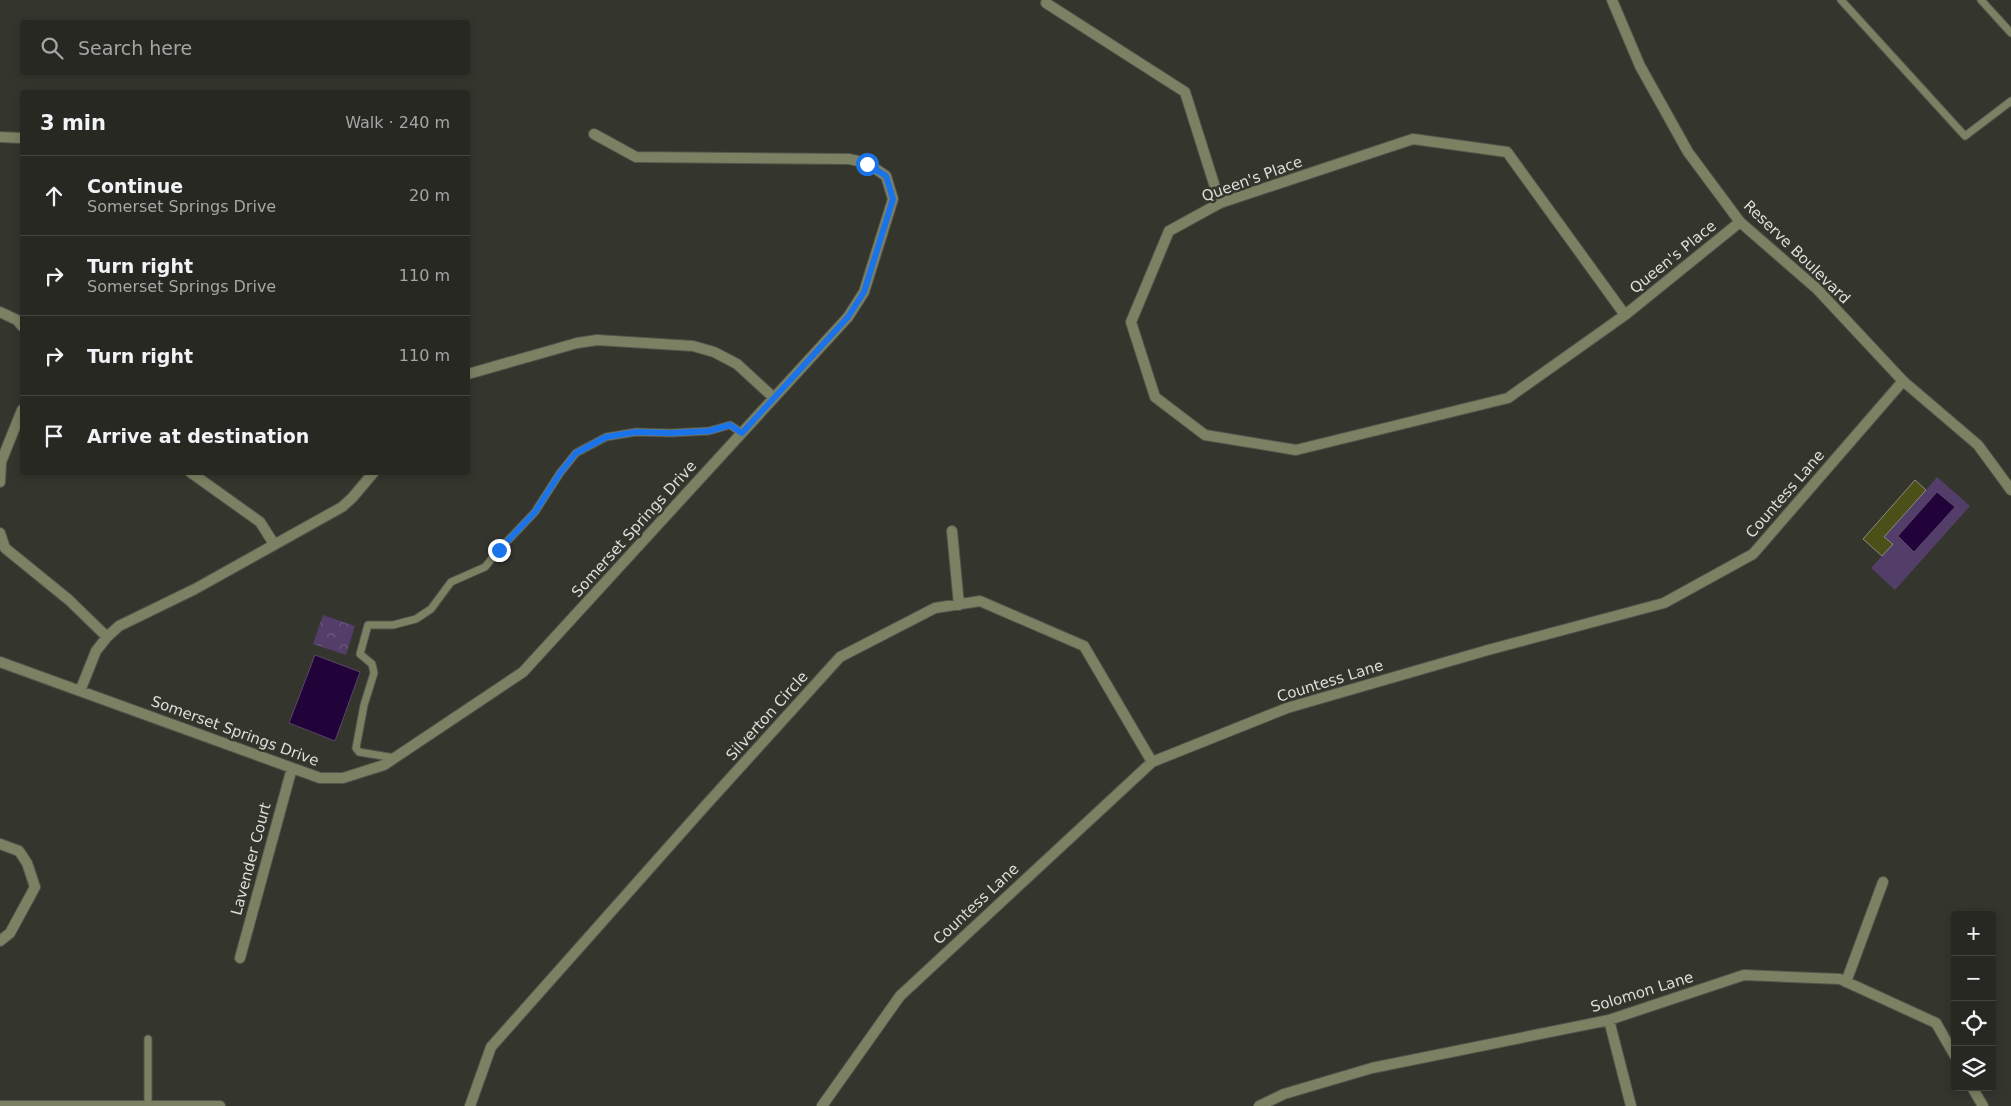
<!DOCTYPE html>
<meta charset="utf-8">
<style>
:root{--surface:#272821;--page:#2f302a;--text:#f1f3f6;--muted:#a4a6a5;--line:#43443f}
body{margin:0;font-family:"DejaVu Sans",sans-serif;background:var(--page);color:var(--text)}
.controls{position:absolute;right:15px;bottom:15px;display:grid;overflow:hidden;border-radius:5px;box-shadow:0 2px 8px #0003}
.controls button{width:45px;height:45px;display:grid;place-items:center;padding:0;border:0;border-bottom:1px solid var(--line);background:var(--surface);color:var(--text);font:25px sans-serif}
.stop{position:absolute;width:15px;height:15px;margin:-11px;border:4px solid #1a73e8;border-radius:50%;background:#fff}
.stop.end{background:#1a73e8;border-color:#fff;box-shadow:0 1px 5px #0008}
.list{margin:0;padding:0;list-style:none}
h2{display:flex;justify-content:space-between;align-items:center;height:65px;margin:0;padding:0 20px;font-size:21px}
h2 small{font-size:16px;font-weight:400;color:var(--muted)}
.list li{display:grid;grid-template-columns:32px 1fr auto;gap:15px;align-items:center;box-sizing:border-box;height:80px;padding:0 20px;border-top:1px solid var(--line)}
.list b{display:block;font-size:19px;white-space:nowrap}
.list p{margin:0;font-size:16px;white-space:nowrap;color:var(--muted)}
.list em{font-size:16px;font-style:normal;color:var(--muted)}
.icon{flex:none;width:28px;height:28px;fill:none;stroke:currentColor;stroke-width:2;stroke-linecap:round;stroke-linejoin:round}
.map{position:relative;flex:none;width:2011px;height:1106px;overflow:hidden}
.search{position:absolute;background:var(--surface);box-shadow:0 2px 8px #0003;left:20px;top:20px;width:450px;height:55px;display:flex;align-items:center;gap:12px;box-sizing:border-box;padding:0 18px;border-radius:5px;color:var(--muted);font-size:19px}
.panel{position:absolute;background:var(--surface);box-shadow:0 2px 8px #0003;left:20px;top:90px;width:450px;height:385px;border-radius:5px}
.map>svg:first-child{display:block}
.park{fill:url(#park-crowns)}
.pitch{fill:#533e69}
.water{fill:#220339;stroke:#5a4569}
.building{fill:#4b5018;stroke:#898b81}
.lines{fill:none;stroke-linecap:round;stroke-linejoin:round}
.service-casing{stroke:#53544b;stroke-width:9}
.minor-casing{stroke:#53544b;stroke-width:12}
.tertiary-casing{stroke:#53544b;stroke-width:12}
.service{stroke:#7d8163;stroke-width:7}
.minor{stroke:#7d8163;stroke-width:10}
.tertiary{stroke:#7d8163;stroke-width:10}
.route{stroke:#1a73e8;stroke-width:6}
.labels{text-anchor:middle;stroke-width:5;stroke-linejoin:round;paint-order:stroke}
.street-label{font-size:15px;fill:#dedfd9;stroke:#34352c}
</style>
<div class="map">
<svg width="2011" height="1106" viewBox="0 0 2011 1106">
<defs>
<pattern id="park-crowns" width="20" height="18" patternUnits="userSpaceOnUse" patternTransform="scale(1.25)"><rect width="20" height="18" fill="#533e69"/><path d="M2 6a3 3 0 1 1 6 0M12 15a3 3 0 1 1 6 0" fill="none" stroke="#6b597e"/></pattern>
</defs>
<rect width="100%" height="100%" fill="#34352c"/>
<path class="park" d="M323 615 355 626 346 655 313 644Z"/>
<path class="pitch" d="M1937 477 1970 506 1895 590 1871 568 1882 556 1863 539 1915 480 1926 490Z"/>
<path class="water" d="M1937 492 1955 507 1914 552 1898 536Z
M315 655 360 672 335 741 289 723Z"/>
<path class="building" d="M1915 480 1926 490 1884 537 1893 544 1882 556 1863 539Z"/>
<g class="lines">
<defs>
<path id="service" d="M1841 0 1965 136 2011 101
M1981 0 2011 33
M395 758 359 752 356 748 364 705 374 673 372 664 360 654 368 625H393L416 619 431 609 451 582 485 567 499 550 535 512 560 473 576 453 606 437 636 432 671 433 709 431 730 425 742 433
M148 1039V1105"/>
<path id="minor" d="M1046 3 1185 92 1220 203
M0 137 22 138
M0 312 17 320 22 326
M1625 315 1507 152 1413 139 1220 203 1169 231 1131 322 1155 397 1205 435 1296 450 1508 398 1625 315 1740 222
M468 374 577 343 597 340 693 346 714 352 737 364 774 398
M190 472 260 522 274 544
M0 482 1 462 22 410
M952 531 959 605
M0 533 5 548 69 600 107 637
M0 662 320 778H343L384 765 523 672 848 317 864 292 893 199 886 176 867 163 849 159 636 157 594 134
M80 691 96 651 107 637 119 626 195 589 342 507 352 498 374 472
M0 844 19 851 27 863 35 887 10 933 0 941
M240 958 292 768
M1846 982 1883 882
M1609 1020 1631 1106
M1972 1087 1983 1106
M0 1106H220
M470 1106 491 1047 705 806 840 657 935 608 980 601 1084 646 1152 762
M822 1106 900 996 1152 762 1287 708 1488 650 1664 603 1753 554 1903 381
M1259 1106 1284 1094 1372 1068 1609 1020 1744 975 1840 979 1936 1023 1955 1056"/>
<path id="tertiary" d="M1612 0 1640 66 1688 152 1740 222 1817 289 1903 381 1978 445 2011 490"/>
</defs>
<use href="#service" class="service-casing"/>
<use href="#minor" class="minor-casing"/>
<use href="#tertiary" class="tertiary-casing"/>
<use href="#service" class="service"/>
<use href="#minor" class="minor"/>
<use href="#tertiary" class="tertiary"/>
</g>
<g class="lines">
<path class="route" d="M499 550 535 512 560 473 576 453 606 437 636 432 671 433 709 431 730 425 742 433 848 317 864 292 893 199 886 176 867 164"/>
</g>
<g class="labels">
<g class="street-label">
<text transform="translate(1252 179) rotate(-20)" y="5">Queen's Place</text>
<text transform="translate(1797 252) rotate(44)" y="5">Reserve Boulevard</text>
<text transform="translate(1673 257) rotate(-39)" y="5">Queen's Place</text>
<text transform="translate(1785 494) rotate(-49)" y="5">Countess Lane</text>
<text transform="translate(634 529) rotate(-48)" y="5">Somerset Springs Drive</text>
<text transform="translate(1330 681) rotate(-17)" y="5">Countess Lane</text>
<text transform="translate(767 716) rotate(-48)" y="5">Silverton Circle</text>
<text transform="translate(235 731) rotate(20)" y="5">Somerset Springs Drive</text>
<text transform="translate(251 859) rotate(-75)" y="5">Lavender Court</text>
<text transform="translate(976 904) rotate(-43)" y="5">Countess Lane</text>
<text transform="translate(1642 992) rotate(-17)" y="5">Solomon Lane</text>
</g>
</g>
</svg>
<div class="controls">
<button>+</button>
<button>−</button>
<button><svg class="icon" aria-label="locate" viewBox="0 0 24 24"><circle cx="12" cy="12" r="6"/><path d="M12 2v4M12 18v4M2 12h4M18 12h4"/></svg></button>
<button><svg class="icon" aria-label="layers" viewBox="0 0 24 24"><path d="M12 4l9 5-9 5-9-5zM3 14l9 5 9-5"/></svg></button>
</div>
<div class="stop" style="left:867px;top:164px"></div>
<div class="stop end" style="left:499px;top:550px"></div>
<div class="search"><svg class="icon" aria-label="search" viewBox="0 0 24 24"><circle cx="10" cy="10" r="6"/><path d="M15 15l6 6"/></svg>Search here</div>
<section class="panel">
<h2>3 min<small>Walk · 240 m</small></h2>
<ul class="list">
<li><svg class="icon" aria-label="ahead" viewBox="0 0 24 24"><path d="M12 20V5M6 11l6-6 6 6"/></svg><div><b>Continue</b><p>Somerset Springs Drive</p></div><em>20 m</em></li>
<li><svg class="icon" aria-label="right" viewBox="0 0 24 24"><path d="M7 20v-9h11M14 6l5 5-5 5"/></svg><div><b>Turn right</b><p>Somerset Springs Drive</p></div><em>110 m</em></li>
<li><svg class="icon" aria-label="right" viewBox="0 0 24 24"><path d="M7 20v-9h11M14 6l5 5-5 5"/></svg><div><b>Turn right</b></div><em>110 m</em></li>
<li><svg class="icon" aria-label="arrive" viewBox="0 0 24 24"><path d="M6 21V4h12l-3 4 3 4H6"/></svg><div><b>Arrive at destination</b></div></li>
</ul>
</section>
</div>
